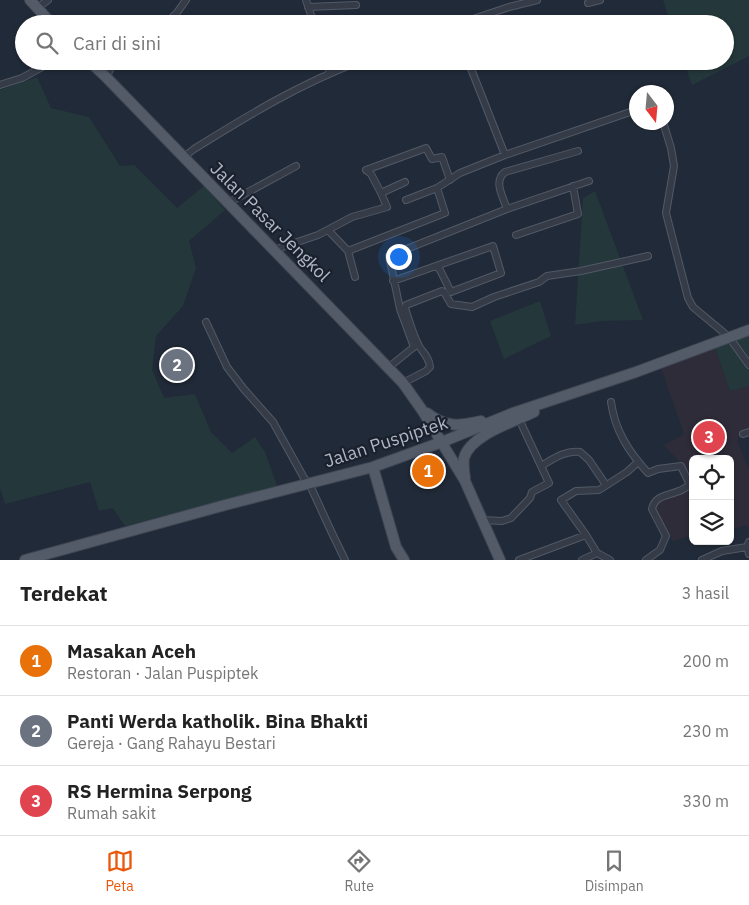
<!DOCTYPE html>
<html lang="id">
<meta charset="utf-8">
<style>
:root{--surface:#fff;--page:#f2f2f2;--text:#222;--muted:#767676;--line:#e0e0e0;--accent:#ea580c}
body{margin:0;font-family:"IBM Plex Sans",sans-serif;background:var(--page);color:var(--text)}
.controls{position:absolute;right:15px;bottom:15px;display:grid;overflow:hidden;border-radius:8px;box-shadow:0 1px 4px #0004}
.controls button{width:45px;height:45px;display:grid;place-items:center;padding:0;border:0;border-bottom:1px solid var(--line);background:var(--surface);color:var(--text);font:25px sans-serif}
.compass{position:absolute;left:629px;top:85px;width:45px;height:45px;border-radius:50%;background:var(--surface);box-shadow:0 1px 4px #0004;rotate:164deg}
.you{position:absolute;left:398px;top:256px;width:18px;height:18px;margin:-12px;border:4px solid #fff;border-radius:50%;background:#1a73e8;box-shadow:0 0 0 8px #1a73e833}
.badge{display:grid;place-items:center;width:32px;height:32px;border-radius:50%;background:var(--accent);color:#fff;font-size:16px;font-weight:700}
.pin{position:absolute;translate:-50% -50%;border:2px solid #fff;box-shadow:0 1px 5px #0006}
.list{margin:0;padding:0;list-style:none}
h2{display:flex;justify-content:space-between;align-items:center;height:65px;margin:0;padding:0 20px;font-size:21px}
h2 small{font-size:16px;font-weight:400;color:var(--muted)}
.list li{display:grid;grid-template-columns:32px 1fr auto;gap:15px;align-items:center;box-sizing:border-box;height:70px;padding:0 20px;border-top:1px solid var(--line)}
.list b{display:block;font-size:19px;white-space:nowrap}
.list p{margin:0;font-size:16px;white-space:nowrap;color:var(--muted)}
.list em{font-size:16px;font-style:normal;color:var(--muted)}
.icon{flex:none;width:28px;height:28px;fill:none;stroke:currentColor;stroke-width:2;stroke-linecap:round;stroke-linejoin:round}
.map{position:relative;flex:none;width:749px;height:560px;overflow:hidden}
.search{position:absolute;background:var(--surface);box-shadow:0 1px 4px #0004;left:15px;right:15px;top:15px;height:55px;display:flex;align-items:center;gap:12px;box-sizing:border-box;padding:0 18px;border-radius:28px;color:var(--muted);font-size:19px}
.sheet{height:275px;background:var(--surface)}
nav{display:flex;justify-content:space-around;align-items:center;box-sizing:border-box;height:70px;border-top:1px solid var(--line);background:var(--surface);font-size:14px;color:var(--muted)}
nav a{display:grid;justify-items:center;gap:2px}
nav .on{color:var(--accent)}
.map>svg:first-child{display:block}
.medical{fill:#2f2c39}
.green{fill:#24373a}
.lines{fill:none;stroke-linecap:round;stroke-linejoin:round}
.minor-casing{stroke:#525966;stroke-width:8}
.primary-casing{stroke:#3e4552;stroke-width:12}
.minor{stroke:#353c48;stroke-width:6}
.primary{stroke:#535b68;stroke-width:10}
.labels{text-anchor:middle;stroke-width:4.5;stroke-linejoin:round;paint-order:stroke}
.street-label{font-size:18px;fill:#afb6c5;stroke:#1a212d}
</style>
<div class="map">
<svg width="749" height="560" viewBox="0 0 749 560">
<rect width="100%" height="100%" fill="#212a38"/>
<path class="medical" d="M715 348 730 391 749 385V428L737 440 749 470V531L746 525 730 530V459H693V476L664 445 684 434 661 368Z
M693 483V535L673 541 655 510 653 502 679 492Z"/>
<path class="green" d="M663 0H749V56L692 85 684 61H725V24H671Z
M37 77 51 108 89 117 120 166 134 165 177 208 204 186 225 210 189 241 196 268 183 306 156 336 152 370 164 398 195 394 211 432 232 453 255 437 265 452 277 486 125 526 113 508 99 511 90 482 5 504 0 488V90Z
M595 191 643 320 602 321 575 325 583 198Z
M540 301 551 336 504 359 490 321Z
M749 335V386L730 391 715 348Z"/>
<g class="lines">
<defs>
<path id="minor" d="M306 0 314 24
M588 3 600 0
M308 7 356 5
M37 8 48 0
M165 24 176 14 186 0
M458 24 509 7 537 0
M326 61 330 73
M468 61 505 155
M106 77 112 66 118 61
M0 85 22 78 53 61
M663 122 671 148 674 166 666 213 688 298 693 307 729 337 749 365
M184 157 194 149C247 116 301 83 361 61
M366 170 426 148 432 159 442 157 450 180
M366 170 371 174 381 193
M406 200 437 188
M228 203 296 166
M507 209 589 181
M328 230 348 251
M516 235 578 214 573 186
M274 250 318 235 352 217 387 207 381 193 405 182
M355 277 348 251 445 213 437 188 460 173 505 155 636 110
M393 281 493 246 501 273 451 292 438 266
M206 322 227 367 243 388 273 422 304 478 309 483 331 531 345 560
M389 367 414 347 400 309 389 256 507 209C503 197 493 181 505 172L578 151
M403 383 426 371 430 367C429 357 424 354 419 346 413 335 409 320 405 308L406 305 442 291 444 292 451 304 472 307 494 297 539 282 547 276 581 271 648 256
M611 402C615 431 629 452 648 473L658 469 681 466 690 485C686 487 683 490 679 491 668 496 655 495 652 509L666 536 660 550 646 560
M743 434 749 432
M541 466C553 459 565 450 580 452L589 460 606 485
M482 520 502 521 511 518 530 498 532 492 549 483 519 419
M586 535 561 500 576 491 599 490 627 472 638 462
M749 542 747 547 749 554
M519 560 586 535 597 553 610 560
M582 560 597 553
M702 560 722 551 747 547"/>
<path id="primary" d="M30 0 52 24
M89 61 106 77 403 383 422 410 465 481 500 560
M427 413C446 428 459 426 481 421
M373 467 396 547 404 560
M465 478C464 471 463 464 464 458 470 435 514 422 534 412
M25 560 229 504 373 467 442 442 513 413 636 372 749 330"/>
</defs>
<use href="#minor" class="minor-casing"/>
<use href="#primary" class="primary-casing"/>
<use href="#minor" class="minor"/>
<use href="#primary" class="primary"/>
</g>
<g class="labels">
<g class="street-label">
<text transform="translate(270 222) rotate(45)" y="6">Jalan Pasar Jengkol</text>
<text transform="translate(386 442) rotate(-18)" y="6">Jalan Puspiptek</text>
</g>
</g>
</svg>
<div class="controls">
<button><svg class="icon" aria-label="locate" viewBox="0 0 24 24"><circle cx="12" cy="12" r="6"/><path d="M12 2v4M12 18v4M2 12h4M18 12h4"/></svg></button>
<button><svg class="icon" aria-label="layers" viewBox="0 0 24 24"><path d="M12 4l9 5-9 5-9-5zM3 14l9 5 9-5"/></svg></button>
</div>
<svg class="compass" viewBox="-18 -18 36 36"><path d="M0-13l5 13h-10z" fill="#e53935"/><path d="M0 13l5-13h-10z" fill="#767676"/></svg>
<div class="you"></div>
<div class="pin badge" style="left:428px;top:471px;background:#e8710a">1</div>
<div class="pin badge" style="left:177px;top:365px;background:#6b7280">2</div>
<div class="pin badge" style="left:709px;top:437px;background:#e0444e">3</div>
<div class="search"><svg class="icon" aria-label="search" viewBox="0 0 24 24"><circle cx="10" cy="10" r="6"/><path d="M15 15l6 6"/></svg>Cari di sini</div>
</div>
<section class="sheet">
<h2>Terdekat<small>3 hasil</small></h2>
<ul class="list">
<li><span class="badge" style="background:#e8710a">1</span><div><b>Masakan Aceh</b><p>Restoran · Jalan Puspiptek</p></div><em>200 m</em></li>
<li><span class="badge" style="background:#6b7280">2</span><div><b>Panti Werda katholik. Bina Bhakti</b><p>Gereja · Gang Rahayu Bestari</p></div><em>230 m</em></li>
<li><span class="badge" style="background:#e0444e">3</span><div><b>RS Hermina Serpong</b><p>Rumah sakit</p></div><em>330 m</em></li>
</ul>
</section>
<nav>
<a class="on"><svg class="icon" aria-label="map" viewBox="0 0 24 24"><path d="M3 6l6-2 6 2 6-2v14l-6 2-6-2-6 2zM9 4v14M15 6v14"/></svg>Peta</a>
<a><svg class="icon" aria-label="directions" viewBox="0 0 24 24"><path d="M12 3l9 9-9 9-9-9zM9 14v-3h6M13 9l2 2-2 2"/></svg>Rute</a>
<a><svg class="icon" aria-label="saved" viewBox="0 0 24 24"><path d="M7 4h10v16l-5-4-5 4z"/></svg>Disimpan</a>
</nav>
